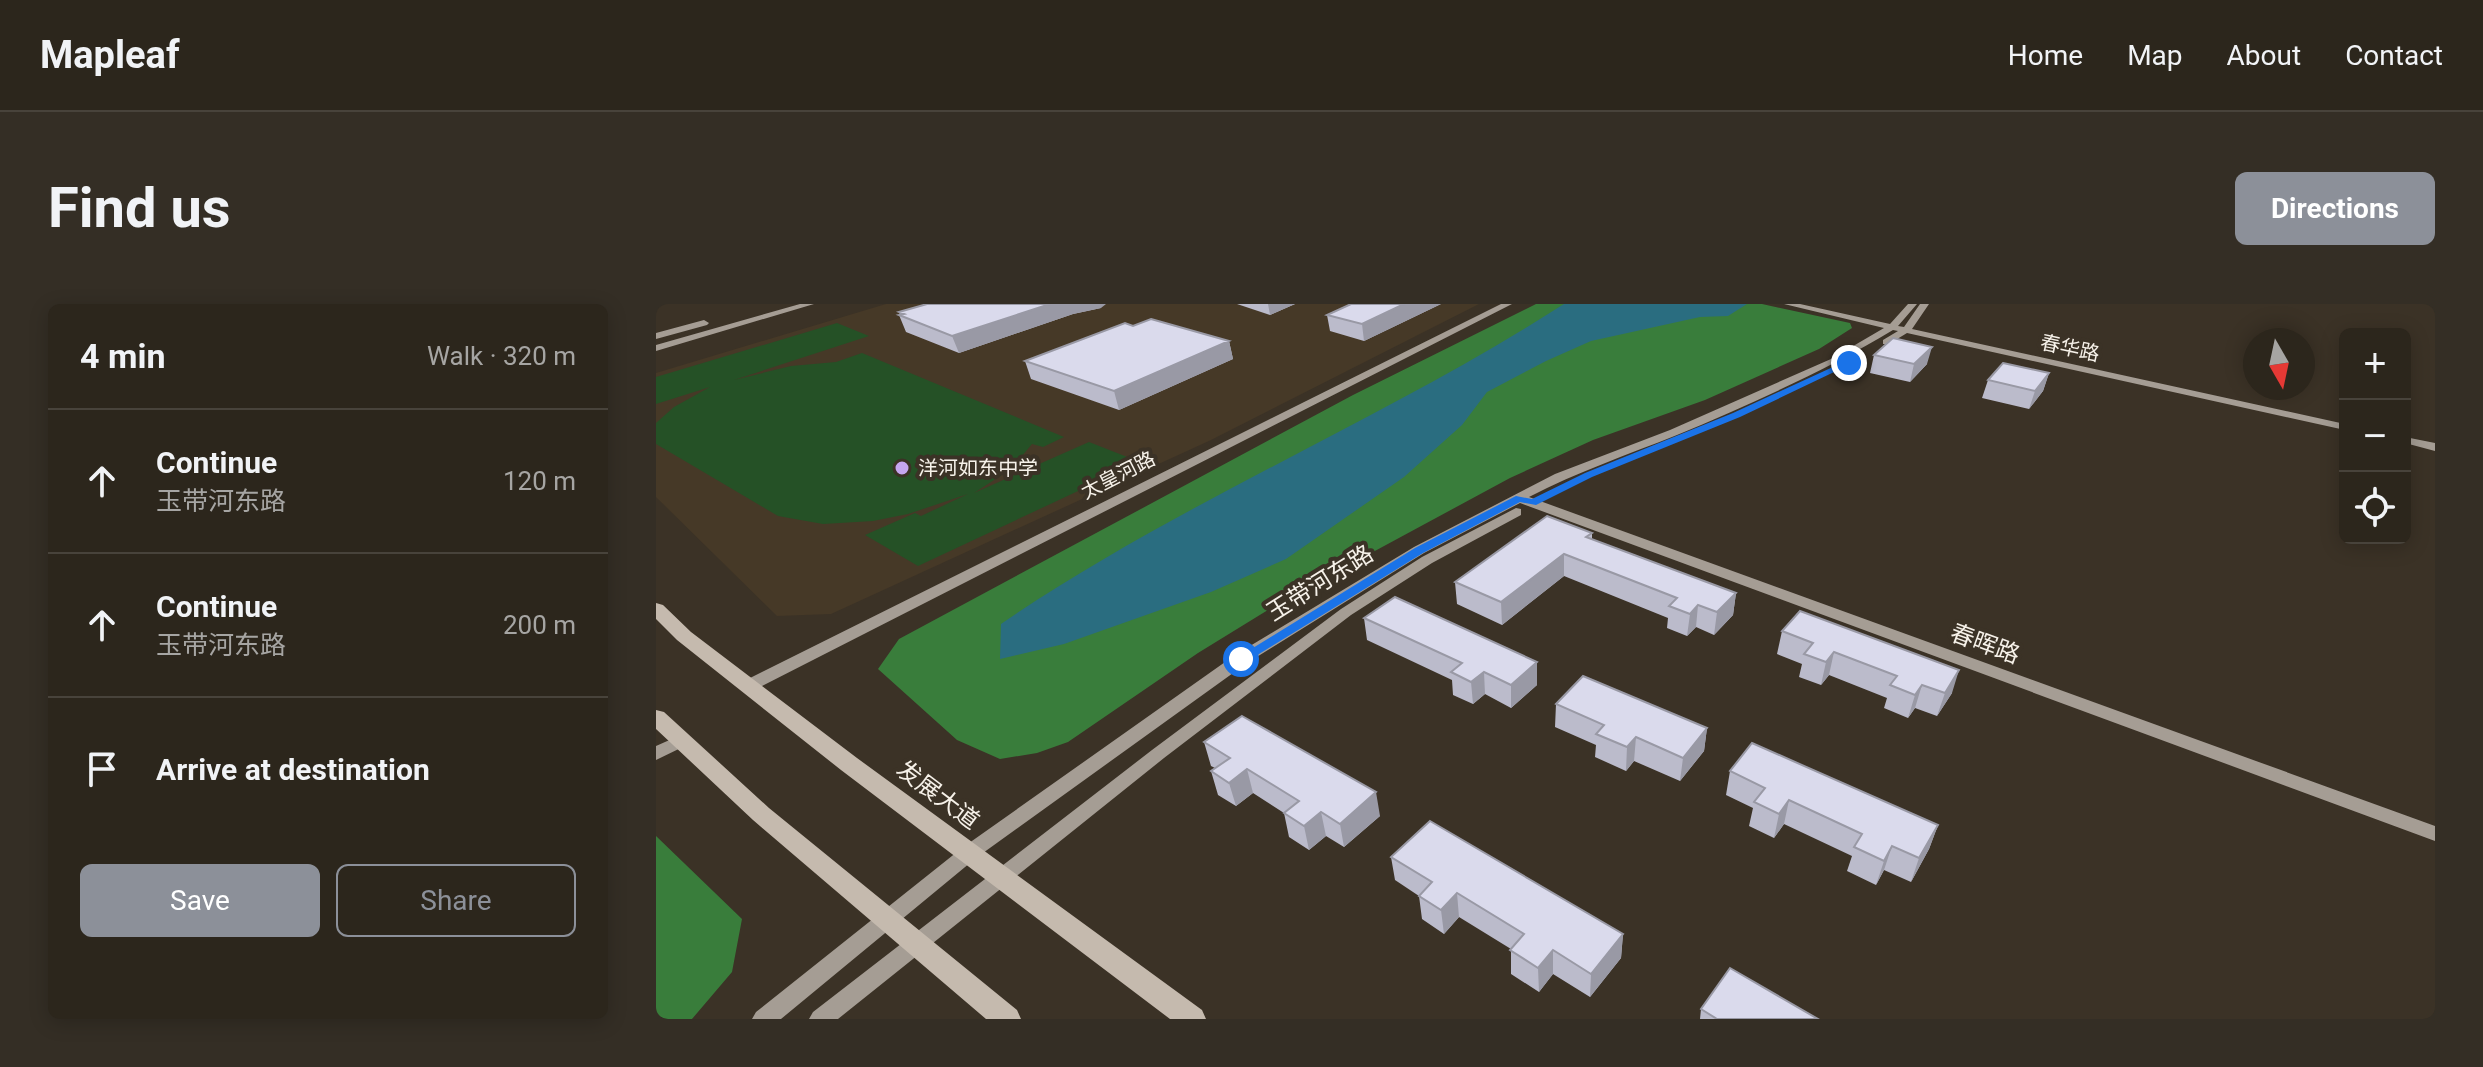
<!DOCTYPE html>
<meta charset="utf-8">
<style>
:root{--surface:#2c261c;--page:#342e25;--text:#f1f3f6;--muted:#a6a5a3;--line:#48433b;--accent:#8c9099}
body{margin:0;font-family:Roboto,"Noto Sans SC",sans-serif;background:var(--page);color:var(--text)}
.controls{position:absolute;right:24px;top:24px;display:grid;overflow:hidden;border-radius:12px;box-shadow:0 4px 20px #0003}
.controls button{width:72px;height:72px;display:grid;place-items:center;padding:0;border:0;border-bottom:2px solid var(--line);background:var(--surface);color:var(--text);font:40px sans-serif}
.compass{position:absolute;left:1587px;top:24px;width:72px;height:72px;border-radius:50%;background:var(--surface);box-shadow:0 4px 20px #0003;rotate:171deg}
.stop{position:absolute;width:24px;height:24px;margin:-18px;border:6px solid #1a73e8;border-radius:50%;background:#fff}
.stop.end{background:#1a73e8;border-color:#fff;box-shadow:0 2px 8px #0008}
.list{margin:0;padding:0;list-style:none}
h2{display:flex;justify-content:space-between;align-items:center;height:104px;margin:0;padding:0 32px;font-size:34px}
h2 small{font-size:26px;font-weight:400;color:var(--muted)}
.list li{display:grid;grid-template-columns:52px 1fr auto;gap:24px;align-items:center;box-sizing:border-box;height:144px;padding:0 32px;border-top:2px solid var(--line)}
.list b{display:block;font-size:30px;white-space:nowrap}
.list p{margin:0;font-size:26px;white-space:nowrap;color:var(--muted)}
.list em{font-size:26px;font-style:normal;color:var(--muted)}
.actions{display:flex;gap:16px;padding:24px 32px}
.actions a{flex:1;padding:18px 0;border:2px solid var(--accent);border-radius:12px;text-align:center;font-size:28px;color:var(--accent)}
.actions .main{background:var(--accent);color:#fff}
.icon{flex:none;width:44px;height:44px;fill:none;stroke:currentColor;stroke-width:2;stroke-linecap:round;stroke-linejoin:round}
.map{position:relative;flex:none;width:1779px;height:715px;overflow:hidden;border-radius:12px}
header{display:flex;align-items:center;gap:48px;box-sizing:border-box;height:112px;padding:0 40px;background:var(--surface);border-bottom:2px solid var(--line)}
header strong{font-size:38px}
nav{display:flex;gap:44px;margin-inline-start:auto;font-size:28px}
.intro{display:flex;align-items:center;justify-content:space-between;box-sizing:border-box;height:192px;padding:0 48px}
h1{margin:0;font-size:56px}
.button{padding:20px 36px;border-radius:12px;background:var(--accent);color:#fff;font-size:28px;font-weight:700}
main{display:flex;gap:48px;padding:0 48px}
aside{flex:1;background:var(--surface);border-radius:12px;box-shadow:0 4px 20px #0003}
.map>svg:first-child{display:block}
.built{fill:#463927}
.green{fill:#255126}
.forest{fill:#397d3b}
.water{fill:#2a6d80}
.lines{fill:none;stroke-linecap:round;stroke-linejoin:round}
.secondary{fill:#a59d94;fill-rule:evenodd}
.primary{fill:#c5baae;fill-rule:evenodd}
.wall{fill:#bbbbcb}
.shaded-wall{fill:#9999a5}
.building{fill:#dadaec;stroke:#9999a5;stroke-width:2}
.route{fill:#1a73e8}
.poi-dot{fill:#c5a6f0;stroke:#3b3226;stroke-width:3}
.labels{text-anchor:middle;stroke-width:8;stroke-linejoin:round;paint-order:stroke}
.far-street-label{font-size:20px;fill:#f6f1e9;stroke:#3b3226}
.far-poi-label{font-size:20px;fill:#f6f1e9;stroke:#3b3226;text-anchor:start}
.street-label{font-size:24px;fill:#f6f1e9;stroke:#3b3226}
</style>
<header>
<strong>Mapleaf</strong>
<nav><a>Home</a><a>Map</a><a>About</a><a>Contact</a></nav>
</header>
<div class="intro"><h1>Find us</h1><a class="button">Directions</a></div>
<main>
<aside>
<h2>4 min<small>Walk · 320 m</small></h2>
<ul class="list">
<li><svg class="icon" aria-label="ahead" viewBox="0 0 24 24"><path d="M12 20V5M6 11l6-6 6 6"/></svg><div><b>Continue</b><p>玉带河东路</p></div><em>120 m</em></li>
<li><svg class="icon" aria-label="ahead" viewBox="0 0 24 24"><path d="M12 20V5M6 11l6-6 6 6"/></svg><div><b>Continue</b><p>玉带河东路</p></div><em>200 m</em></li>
<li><svg class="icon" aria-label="arrive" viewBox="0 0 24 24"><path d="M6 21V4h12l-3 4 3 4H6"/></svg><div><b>Arrive at destination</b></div></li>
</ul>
<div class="actions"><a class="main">Save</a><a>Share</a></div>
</aside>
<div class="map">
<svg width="1779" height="715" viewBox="0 0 1779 715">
<rect width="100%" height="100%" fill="#3b3226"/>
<path class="built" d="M230 0H823L555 136 175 310 121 312 0 193V69Z"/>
<path class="green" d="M181 19 213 32 78 76 135 62 180 58 206 49 408 133 387 143 376 140 355 165 318 189 433 138 484 158 262 262 209 231 259 209 265 212 312 190 252 210 217 217 167 220 122 212 0 140V119L18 103 54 83 0 100V73Z"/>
<path class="forest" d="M880 0H1106L1194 19 1196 24 1163 45 1049 96 937 136 854 174 630 295 542 349 412 438 381 449 344 455 301 436 222 365 243 335 697 91Z
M0 532 86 615 76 668 36 715H0Z"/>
<path class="water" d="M908 0H1091L1072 12 1044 13 935 37 890 57 831 88 806 121 748 173 630 255 555 288 408 340 344 355 345 320C523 198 726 117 908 0Z"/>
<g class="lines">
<path class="secondary" d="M144 0H158L0 47V41Z
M845 0H856L98 386 92 387 84 382 86 378Z
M1128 0H1144L1234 20 1252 0H1261L1242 22 1248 23 1264 0H1273L1256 25 1689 120V126L1251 29 1233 40H1227V36L1242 27 1237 26C1169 67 1095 100 1021 131 971 151 921 168 873 193L1779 522V537L864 199 768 249 591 359 320 554 125 715H96L100 708 306 544 579 351 758 243 899 170 1014 126 1175 55 1228 24Z
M48 16 53 19 51 21 0 35V29Z
M1749 133 1779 139V147L1749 139Z
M860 204 865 205V211L776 259 695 311 508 454 182 715H153L157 708 496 446 685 305 766 253Z
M27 430 33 432 36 436 33 440 0 456V442Z"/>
<path class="primary" d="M0 299 7 301 35 328 201 454 546 706 550 715H514L185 466 21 336 0 315Z
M0 406 8 408 113 504 361 706 365 715H330L97 516 0 425Z"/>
</g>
<path class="wall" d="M581 0H639L614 11Z
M785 0 708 37 674 27 671 11Z
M445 4 417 10 303 49 250 28 243 11H244L243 8Z
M477 22 573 37 577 55 463 106 375 75 369 57Z
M1218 51 1271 60 1254 78 1214 69Z
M1393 69 1387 87 1373 105 1326 94 1332 76Z
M936 229V236L1080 289 1077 311 1058 331 1040 323 1031 332 1011 324 1012 314 908 272 846 321 801 300 799 278Z
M708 314 881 358V381L855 404 829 390 817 400 797 391 796 376 711 336Z
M1126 327 1296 389 1281 412 1259 404 1252 414 1228 404 1231 394 1173 371 1165 381 1143 373 1146 360 1121 350Z
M900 400 1051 424 1048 447 1024 477 978 457 970 467 939 453 940 441 899 423Z
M548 438 724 512 688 543 670 532 653 546 633 533 628 509 597 489 580 502 562 491 555 467 559 464 555 462Z
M1074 467 1282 521 1273 545 1255 578 1228 566 1220 581 1191 567 1196 552 1128 520 1118 534 1093 522 1097 504 1070 491Z
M735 553 967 630 965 654 934 693 897 670 883 688 855 670V645L803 613 788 630 766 615 763 592 739 576Z
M1045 705 1162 715H1044Z"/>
<path class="shaded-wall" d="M394 0H450L445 4 417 10 303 49 296 32Z
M612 0H639L614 11Z
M748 0H785L708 37 706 20Z
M573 37 577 55 463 106 458 87Z
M1276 43 1271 60 1254 78 1258 60Z
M1393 69 1387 87 1373 105 1379 87Z
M908 250V272L846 321 845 298Z
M1080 289 1077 311 1058 331 1061 308Z
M1042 301 1040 323 1031 332 1034 310Z
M1178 348 1173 371 1165 381 1170 358Z
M881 358V381L855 404V381Z
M1303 366 1296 389 1281 412 1289 389Z
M828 368 829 390 817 400 815 378Z
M1266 381 1259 404 1252 414 1259 391Z
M1051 424 1048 447 1024 477 1027 454Z
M980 433 978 457 970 467 971 443Z
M591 465 597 489 580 502 573 479Z
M720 488 724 512 688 543 684 520Z
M1133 496 1128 520 1118 534 1123 510Z
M665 508 670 532 653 546 648 522Z
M1282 521 1273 545 1255 578 1263 554Z
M1236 542 1228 566 1220 581 1228 557Z
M801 589 803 613 788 630 785 606Z
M967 630 965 654 934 693 935 670Z
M897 646V670L883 688 882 664Z"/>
<path class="building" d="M271 0H394L296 32 243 11 248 10 243 8Z
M695 0H748L706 20 671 11Z
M495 15 573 37 458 87 369 57 469 19 477 22Z
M1237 34 1276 43 1258 60 1218 51Z
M1347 59 1393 69 1379 87 1332 76Z
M891 212 936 229 930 233 1080 289 1061 308 1042 301 1034 310 1013 302 1021 294 908 250 845 298 799 278Z
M739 293 881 358 855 381 828 368 815 378 795 368 806 359 708 314Z
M1144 307 1303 366 1289 389 1266 381 1259 391 1234 381 1241 372 1178 348 1170 358 1148 350 1157 339 1126 327Z
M927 372 1051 424 1027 454 980 433 971 443 940 430 948 421 900 400Z
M586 412 720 488 684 520 665 508 648 522 628 509 643 497 591 465 573 479 555 467 574 454 548 438Z
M1096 439 1282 521 1263 554 1236 542 1228 557 1198 543 1206 530 1133 496 1123 510 1098 498 1109 484 1074 467Z
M774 517 967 630 935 670 897 646 882 664 854 646 868 630 801 589 785 606 763 592 776 578 735 553Z
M1074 664 1162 715H1061L1045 705Z"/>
<path class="route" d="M1190 57 1197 59 1084 113 936 173 880 201 864 198 767 249 590 358 579 355 759 244 860 192 876 195 929 169 1077 109Z"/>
<circle class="poi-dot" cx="246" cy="164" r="8"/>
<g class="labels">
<g class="far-street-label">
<text transform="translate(1414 44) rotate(12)" y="7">春华路</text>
<text transform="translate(462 171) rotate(-27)" y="7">太皇河路</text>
</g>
<g class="far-poi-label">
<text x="262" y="171">洋河如东中学</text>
</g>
<g class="street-label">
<text transform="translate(664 279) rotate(-32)" y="8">玉带河东路</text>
<text transform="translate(1329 340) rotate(20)" y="8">春晖路</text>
<text transform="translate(282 491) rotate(37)" y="8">发展大道</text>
</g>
</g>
</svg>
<div class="controls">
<button>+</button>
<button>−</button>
<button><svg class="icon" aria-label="locate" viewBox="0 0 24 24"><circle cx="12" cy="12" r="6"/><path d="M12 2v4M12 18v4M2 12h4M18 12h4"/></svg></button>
</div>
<svg class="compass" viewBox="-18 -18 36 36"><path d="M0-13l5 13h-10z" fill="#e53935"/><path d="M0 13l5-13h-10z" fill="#a6a5a3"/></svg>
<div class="stop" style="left:585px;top:355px"></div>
<div class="stop end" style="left:1193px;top:59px"></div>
</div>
</main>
